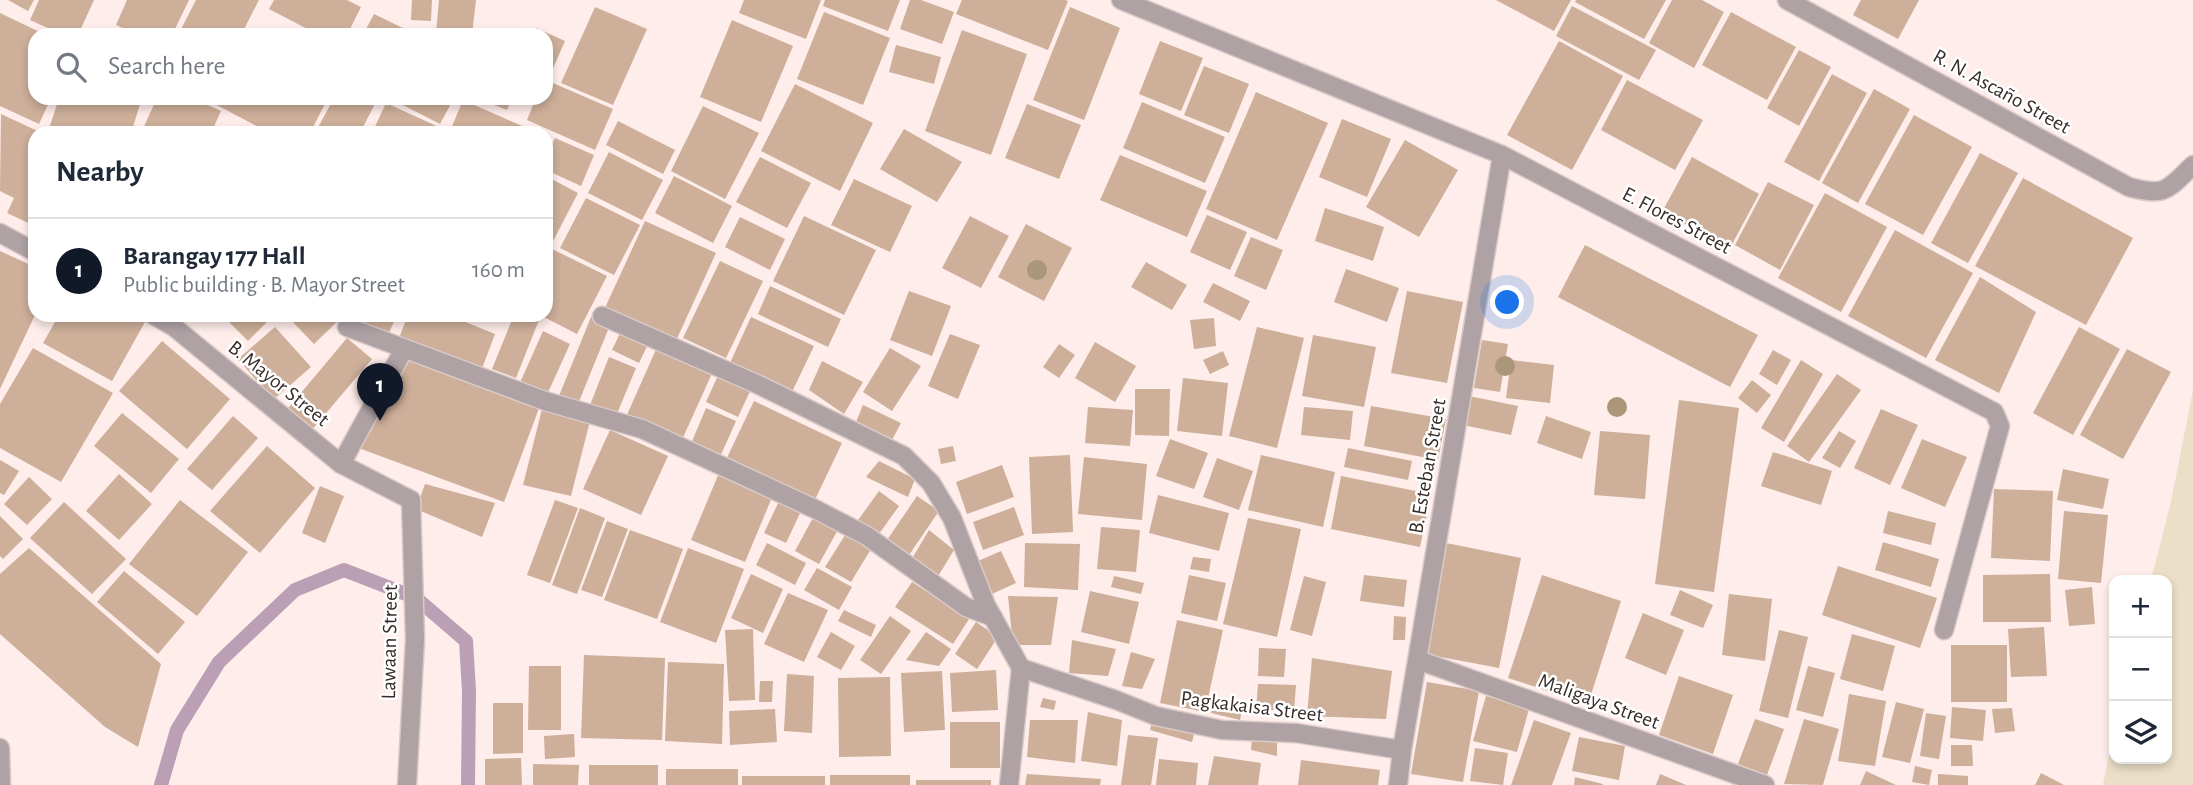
<!DOCTYPE html>
<meta charset="utf-8">
<style>
:root{--surface:#fff;--page:#f2f2f3;--text:#1f2937;--muted:#747a83;--line:#e0e1e3;--accent:#111827}
body{margin:0;font-family:"Alegreya Sans",sans-serif;background:var(--page);color:var(--text)}
.controls{position:absolute;right:21px;bottom:21px;display:grid;overflow:hidden;border-radius:14px;box-shadow:0 4px 10px #0003}
.controls button{width:63px;height:63px;display:grid;place-items:center;padding:0;border:0;border-bottom:2px solid var(--line);background:var(--surface);color:var(--text);font:35px sans-serif}
.you{position:absolute;left:1508px;top:303px;width:24px;height:24px;margin:-18px;border:5px solid #fff;border-radius:50%;background:#1a73e8;box-shadow:0 0 0 10px #1a73e833}
.badge{display:grid;place-items:center;width:46px;height:46px;border-radius:50%;background:var(--accent);color:#fff;font-size:23px;font-weight:700}
.pin{position:absolute;translate:-50% -58px;filter:drop-shadow(0 2px 4px #0008)}
.pin::after{content:'';position:absolute;top:37px;width:24px;height:21px;background:inherit;clip-path:polygon(0 0,100% 0,50% 100%)}
.list{margin:0;padding:0;list-style:none}
h2{display:flex;justify-content:space-between;align-items:center;height:91px;margin:0;padding:0 28px;font-size:30px}
h2 small{font-size:23px;font-weight:400;color:var(--muted)}
.list li{display:grid;grid-template-columns:46px 1fr auto;gap:21px;align-items:center;box-sizing:border-box;height:105px;padding:0 28px;border-top:2px solid var(--line)}
.list b{display:block;font-size:26px;white-space:nowrap}
.list p{margin:0;font-size:23px;white-space:nowrap;color:var(--muted)}
.list em{font-size:23px;font-style:normal;color:var(--muted)}
.icon{flex:none;width:38px;height:38px;fill:none;stroke:currentColor;stroke-width:2;stroke-linecap:round;stroke-linejoin:round}
.map{position:relative;flex:none;width:2193px;height:785px;overflow:hidden}
.search{position:absolute;background:var(--surface);box-shadow:0 4px 10px #0003;left:28px;top:28px;width:525px;height:77px;display:flex;align-items:center;gap:18px;box-sizing:border-box;padding:0 24px;border-radius:21px;color:var(--muted);font-size:26px}
.panel{position:absolute;background:var(--surface);box-shadow:0 4px 10px #0003;left:28px;top:126px;width:525px;height:196px;border-radius:21px}
.map>svg:first-child{display:block}
.green{fill:#ebdfc7}
.lines{fill:none;stroke-linecap:round;stroke-linejoin:round}
.stream{stroke:#bb9fb5;stroke-width:14}
.building{fill:#cdaf9a}
.service-casing{stroke:#dacac7;stroke-width:21}
.pedestrian-casing{stroke:#dacac7;stroke-width:21}
.minor-casing{stroke:#dacac7;stroke-width:21}
.service{stroke:#aea2a5;stroke-width:18}
.pedestrian{stroke:#aea2a5;stroke-width:18}
.minor{stroke:#aea2a5;stroke-width:18}
.tree{fill:#aa9678}
.labels{text-anchor:middle;stroke-width:5;stroke-linejoin:round;paint-order:stroke}
.street-label{font-size:21px;fill:#372c2a;stroke:#fff}
</style>
<div class="map">
<svg width="2193" height="785" viewBox="0 0 2193 785">
<rect width="100%" height="100%" fill="#feedea"/>
<path class="green" d="M2193 390V785H2103L2114 730V759H2167V580H2151L2171 502Z"/>
<g class="lines">
<path class="stream" d="M161 785 177 730 219 662 295 590 344 570 416 598 466 641 469 691 468 785"/>
</g>
<path class="building" d="M8 0H34L28 11Z
M39 0H94L78 35H63L30 20Z
M127 0H189L172 35H138L116 25Z
M196 0H259L241 35H178Z
M274 0H347L361 7 347 35H319L269 9Z
M412 0H432L431 21 411 20Z
M439 0H476L472 35 436 33Z
M744 0H821L806 39 739 13Z
M825 0H900L888 31 823 6Z
M910 0H921L954 12 942 44 900 29Z
M962 0H1065L1068 1 1048 50 956 14Z
M1496 0H1571L1554 31Z
M1576 0H1666L1644 39 1575 2Z
M1672 0H1702L1724 12 1694 68 1649 43Z
M1861 0H1919L1898 39 1853 15Z
M1572 6 1656 50 1639 80 1556 36Z
M595 7 647 29 613 105 561 83Z
M1070 7 1120 28 1084 120 1033 100Z
M824 12 890 38 863 105 797 79Z
M1731 12 1796 47 1767 100 1702 65Z
M0 13 46 35H35V98H51L39 124 0 106Z
M374 14 411 32 410 35H363Z
M732 20 793 46 761 122 700 97Z
M536 28 565 41 551 73 546 71V35H532Z
M962 30 1027 54 991 155 925 131Z
M1160 41 1203 58 1181 111 1139 94Z
M1559 41 1623 76 1572 170 1507 135Z
M896 45 941 57 934 84 889 72Z
M1799 50 1831 67 1799 126 1767 108Z
M1204 66 1249 84 1229 133 1184 115Z
M1832 74 1867 93 1819 181 1784 162Z
M546 80 613 109 595 150 527 120 536 98H546Z
M1627 80 1703 120 1675 170 1601 130Z
M795 84 873 123 840 191 761 151Z
M1874 89 1910 109 1858 203 1822 183Z
M1256 92 1328 123 1277 240 1206 209Z
M59 98H142L131 133H61L49 129Z
M157 98H192L221 111 211 133H141Z
M210 98H328L310 133H270L209 101Z
M334 98H378L360 133H315Z
M389 98H454L440 124Z
M476 98H512L507 110Z
M463 100 522 126 519 133H454L450 131Z
M1142 102 1225 137 1205 183 1123 148Z
M386 103 441 128 439 133H372Z
M1027 104 1081 125 1059 179 1005 158Z
M703 106 759 133 725 199 671 171Z
M1 114 42 133H35V226L7 213 14 198 0 191Z
M1914 115 1972 147 1923 235 1865 204Z
M1342 119 1391 139 1367 197 1319 177Z
M618 121 675 150 663 174 606 145Z
M904 129 962 162 937 202 880 169Z
M555 138 594 155 581 186 546 170V157Z
M1405 140 1458 170 1419 237 1366 207Z
M609 152 663 180 642 220 588 193Z
M1980 153 2018 173 1968 263 1931 243Z
M1120 155 1207 191 1187 237 1100 200Z
M760 157 811 183 787 228 736 202Z
M1692 157 1759 194 1730 248 1662 212Z
M546 176 578 193 550 247 546 245Z
M674 176 732 206 713 243 655 213Z
M2023 178 2133 238 2086 325 1975 266Z
M854 179 912 206 890 252 831 225Z
M1768 182 1814 205 1780 270 1735 245Z
M1825 193 1887 227 1841 312 1778 278Z
M586 198 640 225 614 275 560 248Z
M1325 208 1384 227 1373 261 1315 241Z
M1207 215 1247 232 1230 270 1190 252Z
M804 216 876 250 844 315 773 281Z
M970 216 1009 236 981 288 942 268Z
M740 217 785 239 770 270 725 247Z
M645 221 716 253 675 343 604 310Z
M1026 224 1072 248 1044 301 998 277Z
M1895 230 1973 273 1926 358 1848 316Z
M1251 237 1283 250 1266 290 1234 276Z
M1585 245 1758 335 1730 387 1558 297Z
M552 249 607 276 577 334 540 315H546V262Z
M0 251 35 267V315L0 389Z
M720 261 763 281 726 358 683 338Z
M1146 262 1187 285 1172 310 1131 287Z
M1346 269 1399 288 1387 322 1334 302Z
M1980 277 2036 312 1999 393 1935 360Z
M1213 283 1250 301 1240 321 1203 302Z
M770 286 841 319 828 347 758 314Z
M909 291 951 306 932 356 890 340Z
M1407 291 1463 302 1447 383 1391 373Z
M59 315H133L145 322 112 381 43 343Z
M222 315H274L248 341Z
M286 315H336L340 319 314 344Z
M368 315H397L388 335 363 324Z
M408 315H448L495 334 481 371 399 338Z
M514 315H526L539 320 516 378 492 369Z
M591 317 610 325 578 404 559 396Z
M751 317 814 346 792 392 730 363Z
M1214 318 1216 346 1194 349 1190 320Z
M275 327 311 367 273 400 238 359Z
M623 327 650 340 639 363 612 350Z
M1257 327 1304 338 1277 448 1229 436Z
M2079 327 2120 349 2073 435 2033 413Z
M543 331 570 344 546 397 519 385Z
M950 334 980 345 958 399 928 386Z
M1313 335 1376 347 1364 407 1302 396Z
M347 338 372 359 310 432 285 412Z
M1482 340 1508 344 1500 392 1474 388Z
M162 341 230 399 187 449 119 391Z
M1095 342 1136 366 1115 402 1075 378Z
M1059 344 1075 355 1059 378 1043 367Z
M658 345 714 369 681 442 626 417Z
M33 348 113 393 61 482 0 448V404Z
M890 348 921 366 892 411 863 392Z
M392 349 541 403 504 502 356 447Z
M2127 349 2171 372 2123 459 2080 435Z
M1773 350 1791 360 1777 385 1759 374Z
M1223 351 1229 365 1210 374 1203 360Z
M609 357 636 368 616 416 590 405Z
M1511 360 1554 365 1550 403 1506 398Z
M1801 360 1823 374 1784 442 1761 428Z
M822 361 863 382 844 414 809 390Z
M720 371 753 385 738 417 706 402Z
M1837 374 1861 390 1809 462 1787 446Z
M1183 378 1228 383 1222 436 1177 431Z
M1752 380 1771 395 1757 413 1738 398Z
M1135 389H1170L1169 436 1135 435Z
M1469 396 1518 406 1511 435 1463 425Z
M1679 400 1739 408 1714 592 1655 584Z
M754 401 842 443 813 504 725 462Z
M543 405 591 417 571 496 523 485Z
M863 405 901 423 892 440 856 422Z
M1371 406 1446 419 1438 460 1364 446Z
M1088 407 1133 410 1130 446 1085 443Z
M1304 407 1353 411 1350 440 1301 435Z
M706 408 736 421 719 459 690 446Z
M1881 409 1918 425 1890 485 1854 468Z
M122 413 179 459 151 493 94 446Z
M233 416 258 438 212 490 187 469Z
M1546 416 1591 432 1582 459 1537 443Z
M610 430 668 456 641 515 583 489Z
M1600 431 1650 435 1645 499 1594 495Z
M1839 431 1856 441 1840 468 1822 458Z
M1170 439 1208 453 1194 489 1156 476Z
M1922 439 1967 457 1945 507 1901 488Z
M267 446 315 488 260 553 210 511Z
M953 446 956 461 941 464 938 449Z
M1348 448 1412 461 1408 480 1344 467Z
M1773 452 1832 471 1821 505 1761 486Z
M1070 455 1073 532 1032 534 1029 457Z
M1261 455 1335 472 1323 527 1248 510Z
M1084 457 1147 464 1142 520 1078 514Z
M1217 458 1253 471 1239 510 1203 497Z
M0 460 19 471 4 495 0 493Z
M879 461 915 479 908 497 866 477Z
M1002 465 1014 497 967 514 956 482Z
M2063 469 2109 479 2103 509 2057 500Z
M719 473 773 495 745 562 691 540Z
M119 474 152 504 119 540 86 511Z
M1341 476 1431 494 1420 547 1331 529Z
M29 477 52 499 27 525 4 504Z
M425 484 495 503 482 537 416 509Z
M320 486 344 496 325 543 302 533Z
M1994 489 2053 491 2050 561 1991 558Z
M879 491 899 506 876 538 856 523Z
M1158 495 1229 513 1219 551 1149 533Z
M917 496 939 511 905 561 883 546Z
M780 499 802 509 786 543 764 533Z
M180 500 248 552 197 616 129 564Z
M555 500 578 508 550 583 527 575Z
M64 502 126 559 92 594 30 538Z
M1014 507 1024 535 983 550 973 522Z
M580 508 605 518 577 594 552 585Z
M1888 511 1936 523 1931 545 1883 533Z
M2064 511 2108 515 2101 583 2058 579Z
M815 514 840 526 819 564 795 551Z
M0 516 23 539 3 559 0 556Z
M1248 518 1301 529 1277 637 1223 624Z
M607 521 628 529 602 597 581 590Z
M1101 527 1140 530 1136 572 1097 569Z
M630 530 683 549 657 619 604 600Z
M929 530 954 550 937 578 910 562Z
M847 532 871 549 851 582 825 567Z
M1883 542 1939 559 1931 587 1875 570Z
M767 543 806 563 795 585 756 565Z
M1025 543 1080 544 1078 590 1024 587Z
M1446 543 1521 558 1499 668 1425 654Z
M29 548 161 664 138 747 105 727 0 634V574Z
M688 548 744 569 716 643 660 622Z
M1001 551 1016 583 992 594 978 561Z
M1193 557 1211 559 1209 572 1190 569Z
M1838 566 1937 598 1920 648 1822 615Z
M817 568 852 587 839 610 804 590Z
M124 571 185 622 158 654 97 602Z
M751 574 783 589 763 633 731 618Z
M2050 574 2051 622H1983V575Z
M1189 575 1226 583 1217 621 1181 613Z
M1364 575 1407 580 1404 607 1360 601Z
M1542 575 1621 601 1588 704 1508 678Z
M1114 576 1144 583 1141 594 1111 587Z
M1304 576 1326 582 1312 636 1290 630Z
M912 582 969 619 953 644 895 607Z
M2092 587 2095 624 2069 626 2065 590Z
M1680 590 1713 605 1703 628 1670 615Z
M1090 591 1139 602 1129 644 1081 632Z
M788 593 828 610 804 662 764 644Z
M1729 594 1772 599 1765 661 1722 655Z
M1008 596 1058 597 1051 645H1013Z
M844 610 876 625 871 637 838 621Z
M1643 613 1684 630 1666 675 1625 658Z
M890 616 911 631 881 674 860 660Z
M1394 616 1406 617 1405 640H1393Z
M1177 620 1223 630 1205 712 1160 703Z
M976 622 998 637 977 669 955 654Z
M2044 627 2047 676 2011 677 2008 629Z
M753 629 755 700 729 701 725 630Z
M1779 630 1808 637 1788 718 1759 711Z
M831 632 855 646 841 670 817 657Z
M926 632 951 649 939 666 906 660Z
M1852 634 1895 646 1883 691 1840 679Z
M1072 640 1116 649 1108 676 1069 673Z
M1951 645H2007V702H1951Z
M1259 648 1286 649 1284 677 1258 676Z
M1131 652 1155 659 1142 689 1122 686Z
M584 655 665 658 662 740 581 738Z
M1312 658 1392 671 1386 719 1307 716Z
M668 662 724 664 722 744 665 741Z
M529 666H561V730H528Z
M1808 666 1835 673 1823 717 1796 710Z
M996 670 998 710 952 712 950 673Z
M942 671 945 730 904 732 901 673Z
M787 674 814 676 812 733 784 731Z
M1679 676 1733 695 1713 754 1659 735Z
M890 677 891 756 839 757 838 678Z
M760 681H773L772 702H759Z
M1427 682 1479 691 1463 782 1411 774Z
M1258 684 1296 685 1294 711 1256 709Z
M1849 694 1886 701 1875 766 1838 761Z
M1486 696 1529 709 1517 752 1473 741Z
M1043 698 1056 701 1054 710 1040 707Z
M1896 702 1924 709 1910 763 1882 757Z
M493 703H523V753L493 754Z
M1213 704 1242 710 1240 720 1211 713Z
M1952 707 1986 710 1983 741 1950 738Z
M2012 708 2015 731 1995 733 1992 709Z
M775 709 777 742 730 745 729 711Z
M1088 712 1122 720 1117 766 1081 761Z
M1926 713 1946 716 1939 759 1920 756Z
M1755 719 1784 729 1767 775 1738 764Z
M1804 719 1839 729 1823 785 1784 784Z
M1030 720H1078L1075 763 1027 757Z
M1534 720 1571 733 1552 785H1511Z
M1152 721 1194 734 1192 742 1150 730Z
M950 722H1000V768H950Z
M574 734 575 757 545 759 544 736Z
M1128 735 1158 738 1151 785H1121Z
M1252 737 1277 743V756L1251 750Z
M1579 737 1625 746 1619 780 1572 771Z
M1951 745H1972L1973 766H1951Z
M1475 748 1508 753 1503 785 1470 781Z
M1214 756 1261 763 1258 785H1208Z
M521 758 522 785H485V759Z
M1159 759 1198 763 1196 785H1156Z
M1301 760 1380 770 1378 785H1298Z
M533 764 579 765 578 785H533Z
M589 765H658V785H589Z
M1915 766 1932 770 1929 785 1912 782Z
M666 769H738V785H666Z
M1866 771 1896 785H1860Z
M2041 773 2064 785H2035Z
M1027 774 1101 779 1100 785H1025Z
M1660 774 1686 785H1656Z
M1938 774 1968 776V785H1938Z
M830 775H910V785H830Z
M742 776H825V785H742Z
M1575 777 1603 784V785H1574Z
M916 780H991V785H916Z"/>
<g class="lines">
<defs>
<path id="service" d="M404 349 341 464 411 500
M0 748 1 785"/>
<path id="pedestrian" d="M602 316 759 385 904 456 931 483 952 518 986 605 1021 668 1009 785
M347 327 545 401 642 429 815 509 867 536 966 607 993 617"/>
<path id="minor" d="M1121 0 1502 155 1994 412 2000 426 1944 630
M1787 0 2129 187C2166 197 2167 190 2193 165
M0 233 35 252
M153 315 174 327 341 464
M1418 660 1765 785
M1021 668 1116 700 1156 716 1222 730 1296 733 1402 750
M407 785 415 639 411 500
M1398 785 1402 750 1502 155"/>
</defs>
<use href="#service" class="service-casing"/>
<use href="#pedestrian" class="pedestrian-casing"/>
<use href="#minor" class="minor-casing"/>
<use href="#service" class="service"/>
<use href="#pedestrian" class="pedestrian"/>
<use href="#minor" class="minor"/>
</g>
<g class="tree">
<circle cx="1037" cy="270" r="10"/>
<circle cx="1505" cy="366" r="10"/>
<circle cx="1617" cy="407" r="10"/>
</g>
<g class="labels">
<g class="street-label">
<text transform="translate(2002 91) rotate(29)" y="7">R. N. Ascaño Street</text>
<text transform="translate(1677 220) rotate(28)" y="7">E. Flores Street</text>
<text transform="translate(279 383) rotate(39)" y="7">B. Mayor Street</text>
<text transform="translate(1427 466) rotate(-80)" y="7">B. Esteban Street</text>
<text transform="translate(389 642) rotate(-89)" y="7">Lawaan Street</text>
<text transform="translate(1599 701) rotate(20)" y="7">Maligaya Street</text>
<text transform="translate(1252 706) rotate(7)" y="7">Pagkakaisa Street</text>
</g>
</g>
</svg>
<div class="controls">
<button>+</button>
<button>−</button>
<button><svg class="icon" aria-label="layers" viewBox="0 0 24 24"><path d="M12 4l9 5-9 5-9-5zM3 14l9 5 9-5"/></svg></button>
</div>
<div class="you"></div>
<div class="pin badge" style="left:380px;top:421px">1</div>
<div class="search"><svg class="icon" aria-label="search" viewBox="0 0 24 24"><circle cx="10" cy="10" r="6"/><path d="M15 15l6 6"/></svg>Search here</div>
<section class="panel">
<h2>Nearby<small></small></h2>
<ul class="list">
<li><span class="badge">1</span><div><b>Barangay 177 Hall</b><p>Public building · B. Mayor Street</p></div><em>160 m</em></li>
</ul>
</section>
</div>
